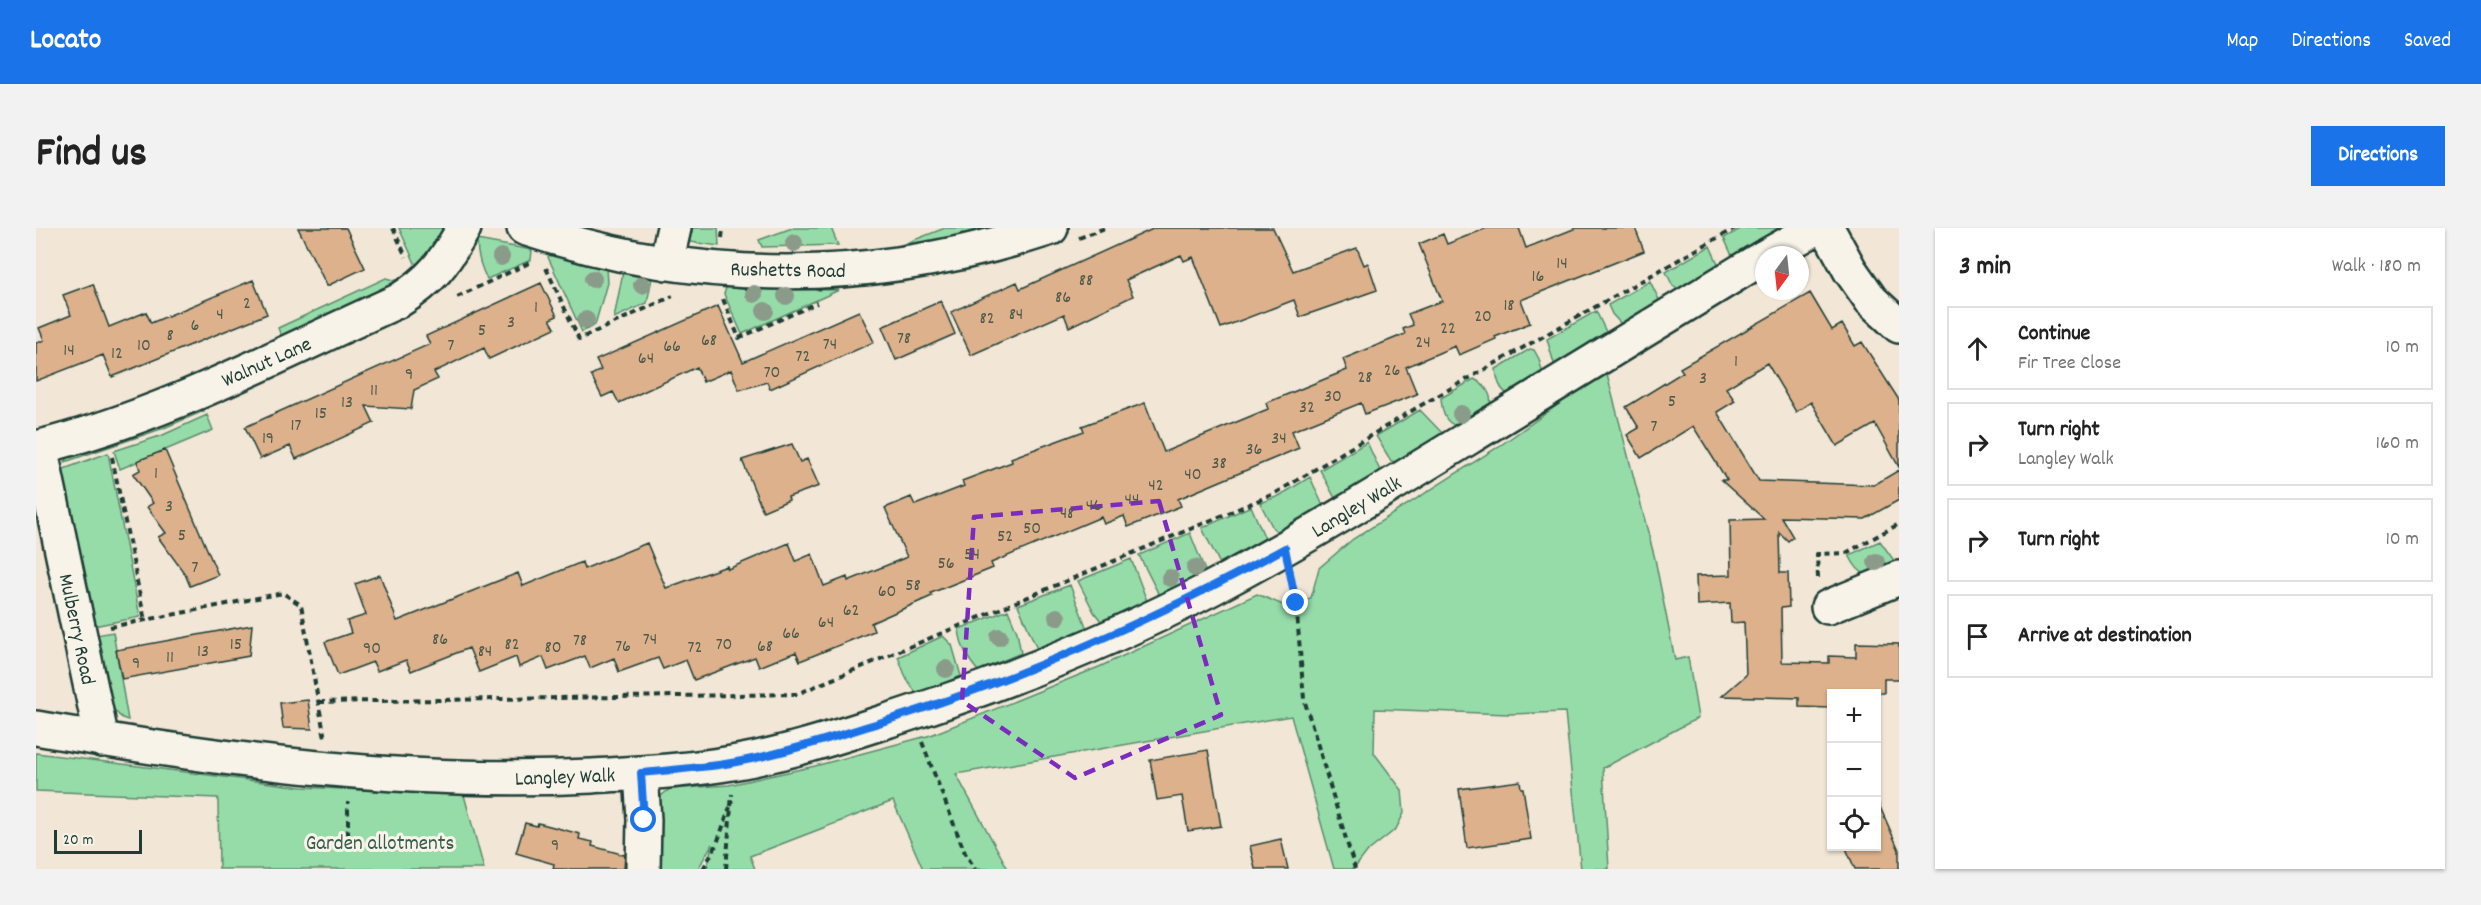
<!DOCTYPE html>
<meta charset="utf-8">
<style>
:root{--surface:#fff;--page:#f2f2f2;--text:#222;--muted:#767676;--line:#e0e0e0;--accent:#1a73e8}
body{margin:0;font-family:Dekko,sans-serif;background:var(--page);color:var(--text)}
.controls{position:absolute;right:18px;bottom:18px;display:grid;overflow:hidden;border-radius:0px;box-shadow:0 2px 4px #0004}
.controls button{width:54px;height:54px;display:grid;place-items:center;padding:0;border:0;border-bottom:2px solid var(--line);background:var(--surface);color:var(--text);font:30px sans-serif}
.compass{position:absolute;left:1719px;top:18px;width:54px;height:54px;border-radius:50%;background:var(--surface);box-shadow:0 2px 4px #0004;rotate:195deg}
.scale{position:absolute;left:18px;bottom:15px;width:88px;box-sizing:border-box;padding-left:6px;border:3px solid #1f3d34;border-top:0;font-size:16px;line-height:21px;white-space:nowrap;color:#1f3d34;-webkit-text-stroke:4px #f7f3e8;paint-order:stroke}
.stop{position:absolute;width:18px;height:18px;margin:-14px;border:4px solid #1a73e8;border-radius:50%;background:#fff}
.stop.end{background:#1a73e8;border-color:#fff;box-shadow:0 2px 6px #0008}
.list{margin:0;padding:0;list-style:none}
h2{display:flex;justify-content:space-between;align-items:center;height:78px;margin:0;padding:0 24px;font-size:26px}
h2 small{font-size:20px;font-weight:400;color:var(--muted)}
.list li{display:grid;grid-template-columns:39px 1fr auto;gap:18px;align-items:center;box-sizing:border-box;height:84px;margin:0 12px 12px;padding:0 12px;border:2px solid var(--line);border-radius:0px}
.list b{display:block;font-size:22px;white-space:nowrap}
.list p{margin:0;font-size:20px;white-space:nowrap;color:var(--muted)}
.list em{font-size:20px;font-style:normal;color:var(--muted)}
.icon{flex:none;width:33px;height:33px;fill:none;stroke:currentColor;stroke-width:2;stroke-linecap:round;stroke-linejoin:round}
.map{position:relative;flex:none;width:1863px;height:641px;overflow:hidden;border-radius:0px}
header{display:flex;align-items:center;gap:36px;box-sizing:border-box;height:84px;padding:0 30px;background:var(--accent);color:#fff}
header strong{font-size:28px}
nav{display:flex;gap:33px;margin-inline-start:auto;font-size:21px}
.intro{display:flex;align-items:center;justify-content:space-between;box-sizing:border-box;height:144px;padding:0 36px}
h1{margin:0;font-size:42px}
.button{padding:15px 27px;border-radius:0px;background:var(--accent);color:#fff;font-size:21px;font-weight:700}
main{display:flex;gap:36px;padding:0 36px}
aside{flex:1;background:var(--surface);border-radius:0px;box-shadow:0 2px 4px #0004}
.map>svg:first-child{display:block}
.green{fill:#96dca9;stroke:#5a8c6e;stroke-width:1.5}
.building{fill:#dcb18c;stroke:#1f3d34;stroke-width:1.5}
.lines{fill:none;stroke-linecap:round;stroke-linejoin:round}
.minor-casing{stroke:#1f3d34;stroke-width:38}
.path{stroke:#1f3d34;stroke-width:4;stroke-dasharray:6 4.5;stroke-linecap:butt}
.minor{stroke:#f7f3e8;stroke-width:33}
.tree{fill:#8b9b8a}
.route{stroke:#1a73e8;stroke-width:8}
.marked{fill:none;stroke:#7b2cbf;stroke-width:4.5;stroke-dasharray:12 8;stroke-linejoin:round}
.labels{text-anchor:middle;stroke-width:6;stroke-linejoin:round;paint-order:stroke}
.number-label{font-size:18px;fill:#4e5a4a}
.street-label{font-size:21px;fill:#1f3d34;stroke:#f7f3e8}
.park-label{font-size:21px;fill:#375d4b;stroke:#f7f3e8}
</style>
<header>
<strong>Locato</strong>
<nav><a>Map</a><a>Directions</a><a>Saved</a></nav>
</header>
<div class="intro"><h1>Find us</h1><a class="button">Directions</a></div>
<main>
<div class="map">
<svg width="1863" height="641" viewBox="0 0 1863 641">
<rect width="100%" height="100%" fill="#f2e6d6"/>
<filter id="ink" filterUnits="userSpaceOnUse"><feTurbulence type="fractalNoise" baseFrequency=".0167" numOctaves="2"/><feDisplacementMap in="SourceGraphic" scale="12" xChannelSelector="R" yChannelSelector="G"/><feConvolveMatrix kernelMatrix="1 2 1 2 8 2 1 2 1" color-interpolation-filters="sRGB"/></filter>
<g filter="url(#ink)">
<path class="green" d="M363 0H410L383 44Z
M644 0H682L683 18 647 13Z
M756 0H795L802 17 726 19 723 12Z
M909 0H945L946 2 867 20 865 17Z
M1706 0H1751L1698 32 1688 10Z
M441 12 496 22 495 32 451 51C444 38 441 27 441 12Z
M1674 18 1684 40 1646 64 1637 58 1630 44Z
M516 24 570 40 571 55 559 97 546 104 512 29Z
M587 44 616 50 611 75 578 90Z
M350 50 364 54 245 108 242 100Z
M1614 53 1625 76 1588 99 1576 86 1572 77Z
M691 57 727 61 803 62 706 106 688 66Z
M1560 83 1572 108 1519 139 1511 111Z
M1494 121 1498 122 1503 131 1507 147 1473 167C1463 161 1461 152 1460 141Z
M1570 143 1619 331 1639 432 1652 429 1662 490 1567 540 1573 641H1545L1529 484 1473 486 1339 481 1338 525 1366 562 1368 585 1360 601 1331 624 1318 641H1298L1255 488 920 546 972 641H887L857 573 714 628 719 641H671L676 616 662 641H618L621 575 626 567 634 561 693 557 779 538 895 507 1063 439 1221 366 1247 377 1275 370 1283 340 1317 311 1462 219Z
M1438 151C1448 156 1457 166 1454 178L1422 198C1408 196 1406 182 1405 170Z
M163 177 168 183 128 200 29 234 36 224Z
M1384 182 1408 207 1361 234 1355 233 1340 208Z
M171 187 177 202 84 241 78 223 127 207Z
M1331 214 1345 245 1300 272 1284 242Z
M72 225 104 389 52 399 25 242Z
M1274 249 1288 280 1244 306 1237 300 1224 275 1243 268Z
M1215 278 1230 313 1185 338 1166 300Z
M1154 305 1170 345 1123 367 1103 327Z
M1844 313 1862 338C1836 346 1827 356 1813 327Z
M1095 331 1111 373 1065 393 1058 384 1042 353Z
M1034 357 1051 401 1001 421 982 377Z
M972 382 981 404 985 425 942 443C931 430 925 419 923 401Z
M77 404 92 492C67 487 64 428 60 407Z
M907 408 916 417 925 448 881 466 871 452 862 429Z
M0 525 266 559 428 567 448 641H183L182 570 0 563Z"/>
<path class="building" d="M262 0H310L329 40 291 58Z
M1119 0H1237L1257 43 1321 20 1328 37 1332 35 1341 62 1264 89 1258 72 1185 100 1157 29 1148 33 1145 27 1090 52 1097 68 1033 99 1028 86 935 127 915 84 981 54 984 61Z
M1451 0H1483L1490 20 1540 0H1599L1608 23 1485 72 1494 95 1459 109 1460 111 1423 127 1419 118 1370 139 1381 166 1329 186 1325 175 1256 203 1263 220 1142 271 1145 278 1092 299 1088 288 1068 296 1065 289 955 335 957 340 895 365 896 368 835 395 838 403 764 433 760 424 723 439 719 429 658 452 650 432 627 441 622 430 583 444 578 430 554 440 549 428 512 442 507 429 483 439 480 429 443 444 433 420 375 443 370 432 341 443 337 434 302 447 289 414 315 405 311 393 330 387 319 356 344 347 361 393 482 345 487 358 546 334 548 341 611 315 630 360 691 338 692 341 753 315 760 333 776 326 788 358 811 349 812 353 871 329 849 280 875 269 879 277 928 258 926 253 976 234 975 230 1048 203 1046 198 1109 175 1128 224 1232 181 1230 175 1311 142 1307 131 1369 106 1367 101 1377 97 1372 86 1406 73 1383 16 1407 6 1411 16Z
M217 52 231 86 76 149 67 127 0 153V115L8 112 3 100 35 87 27 67 57 56 73 99 110 84 115 95Z
M505 55 521 88 514 91 519 100 453 131 448 120 398 144 402 151 378 162 375 181 330 178 338 195 260 231 254 218 224 231 209 199 394 116 390 108Z
M1774 65 1796 102 1806 96 1819 118 1826 114 1863 172V239L1839 196 1801 218 1775 174 1760 184 1731 135 1690 160 1699 173 1681 184 1723 253 1838 257 1863 242V272L1829 291 1745 289 1757 309 1752 313 1743 304 1744 345H1752L1753 379 1745 380 1746 434 1793 435V428L1820 429V415L1863 416V451H1848V465H1796V480L1763 479V470L1686 468 1710 447 1708 394 1695 395 1694 375 1661 377 1660 348 1695 347 1694 292 1728 291 1685 252H1691L1657 198 1605 230 1591 207 1603 200 1590 179 1647 144 1644 140Z
M905 73 919 106 860 132 846 99Z
M682 78 707 134 823 83 838 114 734 161 731 154 703 162 695 142 667 154 661 139 583 175 577 164 566 169 555 147 565 142 560 132Z
M756 216 764 234 771 231 783 258 752 269 753 272 727 283 706 232Z
M129 222 182 347 154 358 149 346 122 309 130 305 111 279 117 275 97 246 104 242 101 233Z
M216 397 213 428 86 451 80 422Z
M272 472 276 501 247 500 244 475Z
M1172 522 1185 598 1152 603 1146 568 1121 572 1114 532Z
M1484 553 1485 560H1487L1495 611 1431 620 1423 561Z
M1840 570 1863 622V641H1819L1809 618H1840Z
M489 595 501 598 502 595 544 606 543 611 557 614 556 618 589 627 588 641H517L518 636 480 625Z
M1245 611 1252 641H1219L1214 618Z"/>
<g class="lines">
<defs>
<path id="minor" d="M488 0C665 59 838 58 1015 0
M1791 0 1814 42 1835 72 1863 98
M1732 27 1780 0
M630 35 638 0
M4 219 66 512
M0 220C126 189 244 126 362 73 396 52 408 35 428 0
M1792 379 1863 350
M0 500C183 532 370 557 556 548 602 545 650 543 696 535 754 525 810 506 866 488 971 454 1078 411 1176 360 1278 306 1375 245 1473 185 1558 133 1643 81 1728 29
M605 545 608 592 607 641"/>
</defs>
<use href="#minor" class="minor-casing"/>
<path class="path" d="M357 0 370 29
M686 10 687 0
M1043 10 1069 0
M510 40 543 111 637 68
M421 69 493 35
M687 71 703 110 781 75
M76 229 109 393
M1255 350 1260 375 1268 471 1319 641
M1782 350 1781 326 1810 325 1863 296
M74 399 247 365 265 377 289 511
M283 474 761 466 1240 265 1382 179 1699 0
M886 514 929 625 939 641
M312 618V574
M667 641 680 618 694 579
M690 641 696 566"/>
<use href="#minor" class="minor"/>
</g>
<g class="tree">
<circle cx="758" cy="15" r="9"/>
<circle cx="465" cy="29" r="9"/>
<circle cx="557" cy="51" r="9"/>
<circle cx="606" cy="57" r="9"/>
<circle cx="718" cy="66" r="9"/>
<circle cx="750" cy="68" r="9"/>
<circle cx="729" cy="83" r="9"/>
<circle cx="550" cy="92" r="9"/>
<circle cx="1425" cy="186" r="9"/>
<circle cx="1840" cy="334" r="9"/>
<circle cx="1159" cy="340" r="9"/>
<circle cx="1134" cy="350" r="9"/>
<circle cx="1021" cy="389" r="9"/>
<circle cx="963" cy="409" r="9"/>
<circle cx="910" cy="441" r="9"/>
</g>
</g>
<g class="lines" filter="url(#ink)">
<path class="route" d="M608 592 605 545C635 542 665 540 695 535 747 526 798 509 849 493 988 449 1121 390 1249 320L1260 375"/>
</g>
<path class="marked" d="M1123 273 1185 487 1039 550 926 473 938 289Z"/>
<g class="labels">
<g class="number-label">
<text x="1526" y="40">14</text>
<text x="1502" y="53">16</text>
<text x="1050" y="57">88</text>
<text x="1027" y="74">86</text>
<text x="211" y="80">2</text>
<text x="1473" y="82">18</text>
<text x="500" y="84">1</text>
<text x="184" y="91">4</text>
<text x="980" y="91">84</text>
<text x="1447" y="93">20</text>
<text x="951" y="95">82</text>
<text x="475" y="99">3</text>
<text x="159" y="102">6</text>
<text x="1412" y="105">22</text>
<text x="446" y="107">5</text>
<text x="134" y="112">8</text>
<text x="868" y="115">78</text>
<text x="673" y="117">68</text>
<text x="1387" y="119">24</text>
<text x="794" y="121">74</text>
<text x="108" y="122">10</text>
<text x="415" y="122">7</text>
<text x="636" y="123">66</text>
<text x="33" y="127">14</text>
<text x="81" y="130">12</text>
<text x="767" y="133">72</text>
<text x="610" y="135">64</text>
<text x="1700" y="138">1</text>
<text x="1356" y="147">26</text>
<text x="736" y="149">70</text>
<text x="373" y="151">9</text>
<text x="1329" y="154">28</text>
<text x="1667" y="155">3</text>
<text x="338" y="167">11</text>
<text x="1297" y="173">30</text>
<text x="1636" y="178">5</text>
<text x="311" y="179">13</text>
<text x="1271" y="184">32</text>
<text x="285" y="190">15</text>
<text x="260" y="202">17</text>
<text x="1618" y="203">7</text>
<text x="232" y="215">19</text>
<text x="1243" y="215">34</text>
<text x="1218" y="226">36</text>
<text x="1183" y="240">38</text>
<text x="120" y="250">1</text>
<text x="1157" y="251">40</text>
<text x="1120" y="262">42</text>
<text x="1096" y="276">44</text>
<text x="1058" y="282">46</text>
<text x="133" y="283">3</text>
<text x="1031" y="290">48</text>
<text x="996" y="305">50</text>
<text x="146" y="312">5</text>
<text x="969" y="313">52</text>
<text x="936" y="331">54</text>
<text x="910" y="340">56</text>
<text x="159" y="344">7</text>
<text x="877" y="362">58</text>
<text x="851" y="368">60</text>
<text x="815" y="387">62</text>
<text x="790" y="399">64</text>
<text x="755" y="410">66</text>
<text x="404" y="416">86</text>
<text x="614" y="416">74</text>
<text x="544" y="417">78</text>
<text x="200" y="421">15</text>
<text x="476" y="421">82</text>
<text x="688" y="421">70</text>
<text x="587" y="423">76</text>
<text x="729" y="423">68</text>
<text x="517" y="424">80</text>
<text x="659" y="424">72</text>
<text x="336" y="425">90</text>
<text x="167" y="428">13</text>
<text x="449" y="428">84</text>
<text x="134" y="434">11</text>
<text x="100" y="440">9</text>
<text x="519" y="622">9</text>
</g>
<g class="street-label">
<text transform="translate(752 41) rotate(1)" y="7">Rushetts Road</text>
<text transform="translate(230 133) rotate(-24)" y="7">Walnut Lane</text>
<text transform="translate(1320 278) rotate(-31)" y="7">Langley Walk</text>
<text transform="translate(42 401) rotate(78)" y="7">Mulberry Road</text>
<text transform="translate(529 548) rotate(-2)" y="7">Langley Walk</text>
</g>
<g class="park-label">
<text x="344" y="621">Garden allotments</text>
</g>
</g>
</svg>
<div class="controls">
<button>+</button>
<button>−</button>
<button><svg class="icon" aria-label="locate" viewBox="0 0 24 24"><circle cx="12" cy="12" r="6"/><path d="M12 2v4M12 18v4M2 12h4M18 12h4"/></svg></button>
</div>
<svg class="compass" viewBox="-18 -18 36 36"><path d="M0-13l5 13h-10z" fill="#e53935"/><path d="M0 13l5-13h-10z" fill="#767676"/></svg>
<div class="scale">20 m</div>
<div class="stop" style="left:608px;top:592px"></div>
<div class="stop end" style="left:1260px;top:375px"></div>
</div>
<aside>
<h2>3 min<small>Walk · 180 m</small></h2>
<ul class="list">
<li><svg class="icon" aria-label="ahead" viewBox="0 0 24 24"><path d="M12 20V5M6 11l6-6 6 6"/></svg><div><b>Continue</b><p>Fir Tree Close</p></div><em>10 m</em></li>
<li><svg class="icon" aria-label="right" viewBox="0 0 24 24"><path d="M7 20v-9h11M14 6l5 5-5 5"/></svg><div><b>Turn right</b><p>Langley Walk</p></div><em>160 m</em></li>
<li><svg class="icon" aria-label="right" viewBox="0 0 24 24"><path d="M7 20v-9h11M14 6l5 5-5 5"/></svg><div><b>Turn right</b></div><em>10 m</em></li>
<li><svg class="icon" aria-label="arrive" viewBox="0 0 24 24"><path d="M6 21V4h12l-3 4 3 4H6"/></svg><div><b>Arrive at destination</b></div></li>
</ul>
</aside>
</main>
